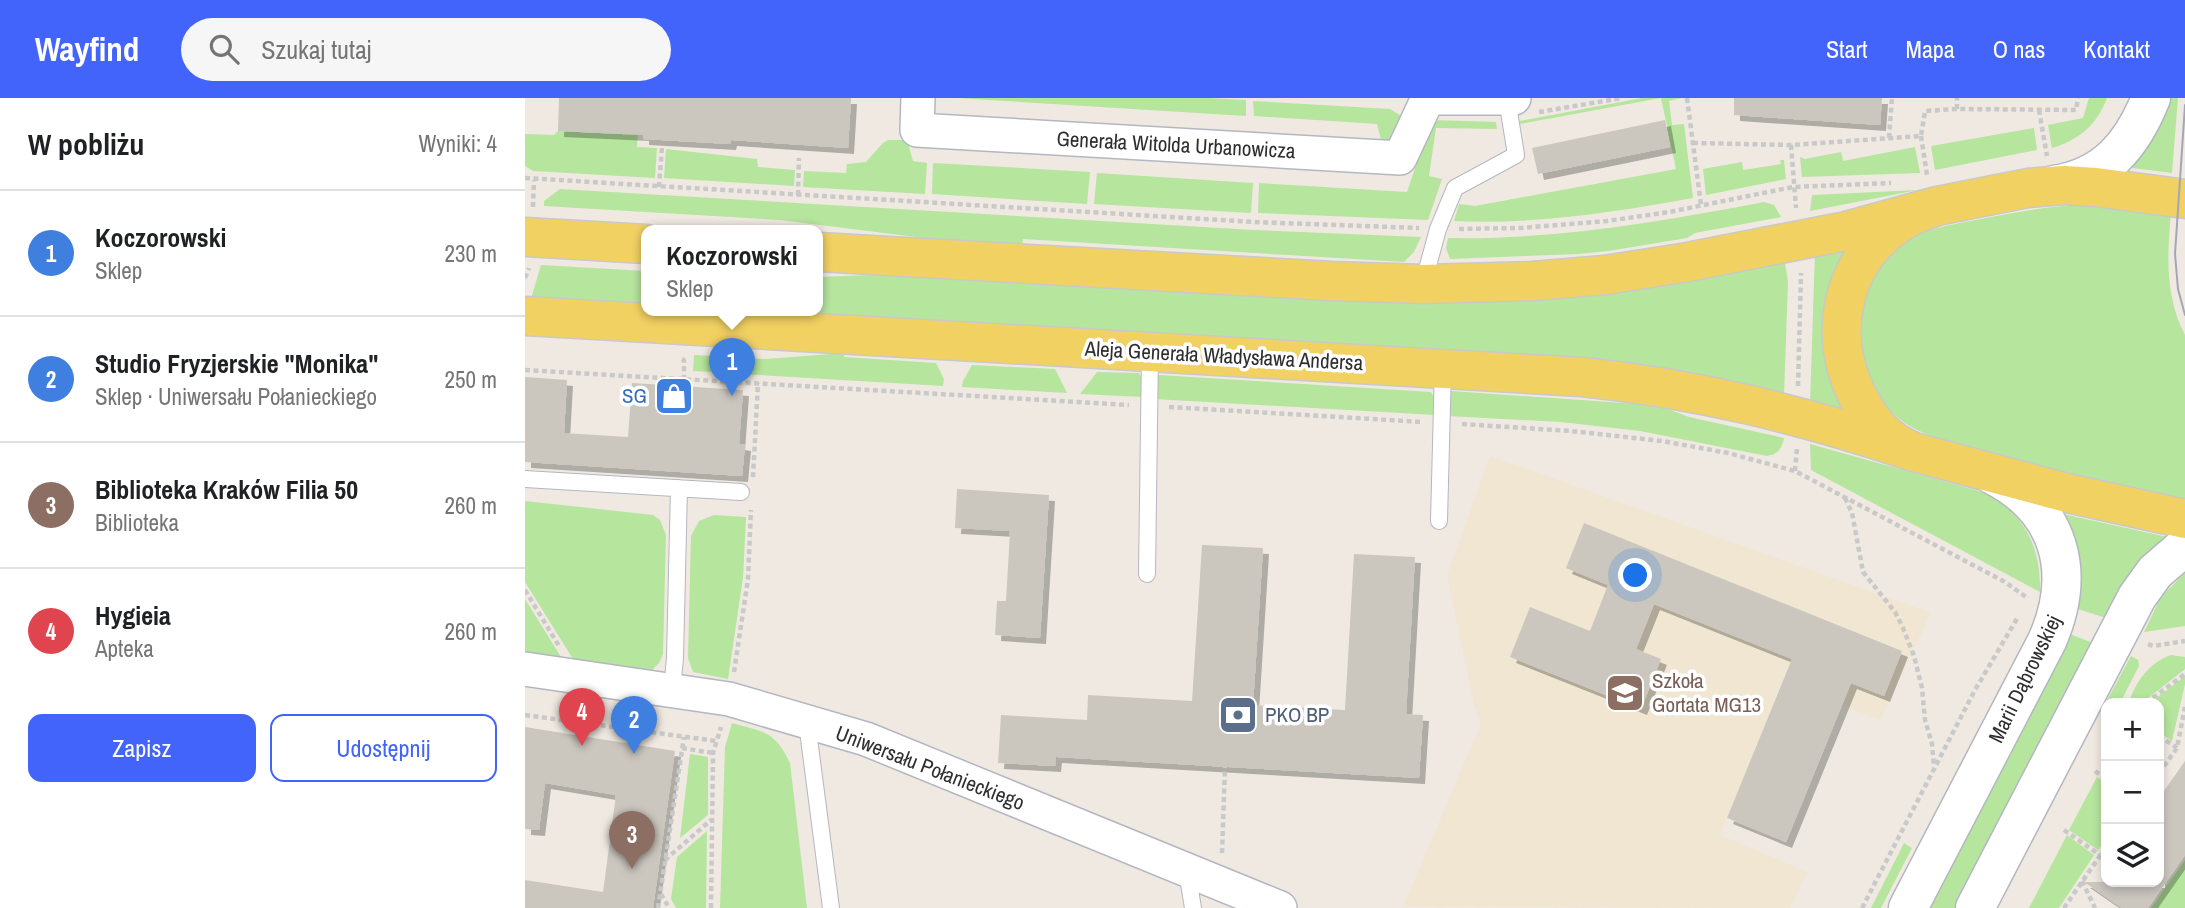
<!DOCTYPE html>
<html lang="pl">
<meta charset="utf-8">
<style>
:root{--surface:#fff;--page:#f6f6f6;--text:#202124;--muted:#757577;--line:#e0e0e0;--accent:#4264fb}
body{margin:0;font-family:"Archivo Narrow",sans-serif;background:var(--page);color:var(--text)}
.controls{position:absolute;right:21px;bottom:21px;display:grid;overflow:hidden;border-radius:14px;box-shadow:0 4px 10px #0003}
.controls button{width:63px;height:63px;display:grid;place-items:center;padding:0;border:0;border-bottom:2px solid var(--line);background:var(--surface);color:var(--text);font:35px sans-serif}
.you{position:absolute;left:1111px;top:478px;width:24px;height:24px;margin:-18px;border:5px solid #fff;border-radius:50%;background:#1a73e8;box-shadow:0 0 0 10px #1a73e833}
.badge{display:grid;place-items:center;width:46px;height:46px;border-radius:50%;background:var(--accent);color:#fff;font-size:23px;font-weight:700}
.pin{position:absolute;translate:-50% -58px;filter:drop-shadow(0 2px 4px #0008)}
.pin::after{content:'';position:absolute;top:37px;width:24px;height:21px;background:inherit;clip-path:polygon(0 0,100% 0,50% 100%)}
.popup{position:absolute;left:116px;top:127px;width:182px;height:91px;box-sizing:border-box;display:grid;place-content:center;border-radius:14px;background:var(--surface);filter:drop-shadow(0 2px 5px #0005);font-size:23px;white-space:nowrap;color:var(--muted)}
.popup b{font-size:26px;color:var(--text)}
.popup::after{content:'';position:absolute;left:50%;top:100%;margin-left:-14px;border:14px solid transparent;border-top-color:var(--surface)}
.list{margin:0;padding:0;list-style:none}
h2{display:flex;justify-content:space-between;align-items:center;height:91px;margin:0;padding:0 28px;font-size:30px}
h2 small{font-size:23px;font-weight:400;color:var(--muted)}
.list li{display:grid;grid-template-columns:46px 1fr auto;gap:21px;align-items:center;box-sizing:border-box;height:126px;padding:0 28px;border-top:2px solid var(--line)}
.list b{display:block;font-size:26px;white-space:nowrap}
.list p{margin:0;font-size:23px;white-space:nowrap;color:var(--muted)}
.list em{font-size:23px;font-style:normal;color:var(--muted)}
.actions{display:flex;gap:14px;padding:21px 28px}
.actions a{flex:1;padding:16px 0;border:2px solid var(--accent);border-radius:14px;text-align:center;font-size:24px;color:var(--accent)}
.actions .main{background:var(--accent);color:#fff}
.icon{flex:none;width:38px;height:38px;fill:none;stroke:currentColor;stroke-width:2;stroke-linecap:round;stroke-linejoin:round}
.map{position:relative;flex:none;width:1660px;height:810px;overflow:hidden}
header{display:flex;align-items:center;gap:42px;box-sizing:border-box;height:98px;padding:0 35px;background:var(--accent);color:#fff}
header strong{font-size:33px}
nav{display:flex;gap:38px;margin-inline-start:auto;font-size:24px}
.search{width:490px;height:63px;background:var(--page);display:flex;align-items:center;gap:18px;box-sizing:border-box;padding:0 24px;border-radius:38px;color:var(--muted);font-size:26px}
main{display:flex}
aside{flex:1;background:var(--surface)}
.map>svg:first-child{display:block}
.education{fill:#f0e6d1}
.green{fill:#b6e59e}
.building{fill:#cbc7bf;filter:url(#shadow)}
.lines{fill:none;stroke-linecap:round;stroke-linejoin:round}
.lane-casing{stroke:#b4b7c1;stroke-width:18}
.street-casing{stroke:#b4b7c1;stroke-width:36}
.secondary-casing{stroke:#b4b7c1;stroke-width:41}
.primary-casing{stroke:#c9c9c9;stroke-width:41}
.path{stroke:#c9c9c9;stroke-width:4.5;stroke-dasharray:5 3.5;stroke-linecap:butt}
.lane{stroke:#fff;stroke-width:16}
.street{stroke:#fff;stroke-width:33}
.secondary{stroke:#fff;stroke-width:38}
.primary{stroke:#f2d163;stroke-width:38}
.tram{stroke:#a3a6b8;stroke-width:2}
.labels{text-anchor:middle;stroke-width:7;stroke-linejoin:round;paint-order:stroke}
.street-label{font-size:21px;fill:#2e2e2e;stroke:#fff}
.shop-label{font-size:21px;fill:#366cbe;stroke:#fff;text-anchor:end}
.education-label{font-size:21px;fill:#785e54;stroke:#fff;text-anchor:start}
.service-label{font-size:21px;fill:#4e5e75;stroke:#fff;text-anchor:start}
</style>
<header>
<strong>Wayfind</strong>
<div class="search"><svg class="icon" aria-label="search" viewBox="0 0 24 24"><circle cx="10" cy="10" r="6"/><path d="M15 15l6 6"/></svg>Szukaj tutaj</div>
<nav><a>Start</a><a>Mapa</a><a>O nas</a><a>Kontakt</a></nav>
</header>
<main>
<aside>
<h2>W pobliżu<small>Wyniki: 4</small></h2>
<ul class="list">
<li><span class="badge" style="background:#3f7fe0">1</span><div><b>Koczorowski</b><p>Sklep</p></div><em>230 m</em></li>
<li><span class="badge" style="background:#3f7fe0">2</span><div><b>Studio Fryzjerskie &quot;Monika&quot;</b><p>Sklep · Uniwersału Połanieckiego</p></div><em>250 m</em></li>
<li><span class="badge" style="background:#8d6e63">3</span><div><b>Biblioteka Kraków Filia 50</b><p>Biblioteka</p></div><em>260 m</em></li>
<li><span class="badge" style="background:#e0444e">4</span><div><b>Hygieia</b><p>Apteka</p></div><em>260 m</em></li>
</ul>
<div class="actions"><a class="main">Zapisz</a><a>Udostępnij</a></div>
</aside>
<div class="map">
<svg width="1660" height="810" viewBox="0 0 1660 810">
<defs>
<filter id="shadow"><feDropShadow dx="6" dy="6" stdDeviation="0" flood-color="#0004"/></filter>
</defs>
<rect width="100%" height="100%" fill="#efe9e1"/>
<path class="education" d="M965 358 1406 515 1355 622 1258 584 1195 737 1282 774 1265 810 878 809 956 626 949 606 922 478Z"/>
<path class="green" d="M432 0H684L721 2V18Z
M1117 0H1156L1144 3 1147 27 1159 26 1168 100C1090 114 1009 127 929 123L934 106 950 108 1151 71 1136 0 995 26V23Z
M1564 0H1582C1572 27 1554 42 1527 50L1523 27 1558 20Z
M1644 0H1653L1647 75 1607 70 1630 36Z
M728 3 865 11 876 18 878 38 857 46 852 26 729 18Z
M906 22 971 24 972 31 911 30 904 78 917 81 903 122 733 115 734 85 882 94Z
M1509 30 1512 52 1410 72 1406 48Z
M33 33 98 36 113 33 112 49 132 50 130 80 8 73 0 68V36L29 37Z
M363 42H382L388 63 402 65 400 96 278 89 279 73 321 75 322 66 341 64 358 45Z
M1390 49 1395 75 1277 79 1275 59 1280 61 1316 54 1318 63Z
M141 51 232 61 233 69 270 72 269 88 139 80Z
M1255 62H1259L1261 81 1181 97 1178 71 1217 64 1218 72 1256 66Z
M408 65 565 74 562 106 407 96Z
M572 75 728 85 726 115 569 106Z
M35 91 729 132 896 139 889 154 879 164 498 141 497 148 423 143 255 122 19 108V103Z
M1393 92 1285 113 1287 97Z
M1239 104 1249 107 1256 119 1170 135 1162 140 1083 153 1053 156 925 161 921 150 923 140C1030 142 1134 124 1239 104Z
M1555 107 1646 115C1642 157 1640 199 1660 237V402C1593 387 1526 372 1460 353 1431 345 1399 340 1376 322 1351 304 1334 270 1335 240 1335 231 1334 222 1335 213 1339 181 1370 146 1400 134 1419 127 1441 124 1461 120 1493 114 1523 108 1555 107Z
M1323 150C1315 167 1305 184 1301 201 1293 233 1297 270 1312 299 1314 304 1318 308 1320 313L1285 305 1290 154Z
M1259 159 1263 183 1259 298 158 212H293V179L399 175 713 194Z
M16 167 121 173V210L5 204Z
M319 255V259L411 265 419 281 418 288 168 273 169 257 241 261Z
M447 267 530 271 542 295 437 289 438 283Z
M572 274 614 275 618 282 617 299 555 296Z
M634 277 906 294 910 301V317L629 301 630 281Z
M926 293 1114 306 1134 310 1135 308 1164 319 1259 340C1257 350 1253 357 1242 358L1115 333 1036 324 923 318 924 295Z
M1285 346 1461 395C1500 417 1516 449 1515 494L1286 372Z
M0 403 128 417 135 422 141 437 138 556 134 565 127 572 48 561 0 484Z
M1533 415 1647 440 1590 523 1544 508Z
M189 417 221 419 218 480 203 581 168 574 163 560 166 438 174 423Z
M1660 475V528L1619 534 1636 499Z
M0 501 36 559 0 554Z
M1537 533 1576 548 1441 810H1392Z
M1646 557 1660 559V571L1617 605H1604C1610 584 1625 564 1646 557Z
M1606 558 1613 562 1614 568 1595 605H1581L1580 612 1579 608Z
M1660 578V586L1647 643 1634 634V605H1625Z
M207 625C239 634 250 633 265 665L282 810H195L200 649Z
M165 656 183 659V717L155 740Z
M1572 679 1581 685V741L1573 752 1544 732Z
M182 733 181 810H151L146 801 152 759Z
M1542 737 1569 757 1534 810H1504Z
M1379 745 1387 750 1356 810H1346Z
M1660 762V810H1626Z"/>
<path class="building" d="M34 0H326L323 50 206 42 205 46 118 41V37L33 33Z
M1209 0H1357L1355 27 1209 17Z
M1140 22 1145 49 1013 76 1007 50Z
M0 279 42 282 39 335 103 339 107 285 218 292 214 346 220 347 217 378 0 364Z
M432 391 524 397 515 540 470 537 472 503H481L485 433 430 430Z
M1059 425 1377 553 1359 598 1326 585 1261 744 1202 720 1267 561 1129 506 1111 551 1136 561 1116 611 985 559 1005 509 1065 533 1083 487 1041 470Z
M677 447 738 450 728 607 820 612 829 456 890 459 881 616 898 617 894 680 531 659 530 668 473 665 476 617 562 622 563 597 667 603Z
M0 629 150 653 128 810H0V782L78 794 91 697 20 685 14 732 0 731Z
M1660 663V757L1623 810H1597L1559 784H1634V700Z"/>
<g class="lines">
<defs>
<path id="lane" d="M898 186 913 131 930 90 991 57 982 1
M0 381 216 394
M914 423 918 270
M622 476 625 253
M147 591 150 560 154 390
M282 625 306 810
M662 773 668 810"/>
<path id="street" d="M393 0 392 32 875 60 903 0
M914 0H989
M0 571 204 601 341 641 755 810"/>
<path id="secondary" d="M1529 87C1581 79 1607 47 1626 0
M1383 810 1522 543C1552 475 1536 412 1468 377
M1450 810 1612 499 1630 474 1660 448"/>
<path id="primary" d="M1660 101 1571 89 1539 87 1503 90 1412 108C1398 113 1385 117 1373 126 1315 165 1302 239 1333 299 1346 325 1362 343 1389 354L1542 395 1660 421
M0 139 121 146
M293 154 807 183 898 186 1008 183 1080 177 1157 165 1321 133 1412 108
M0 218 1057 279C1175 291 1278 317 1389 354"/>
</defs>
<use href="#lane" class="lane-casing"/>
<use href="#street" class="street-casing"/>
<use href="#secondary" class="secondary-casing"/>
<use href="#primary" class="primary-casing"/>
<path class="path" d="M1162 0 1176 107
M1432 11V0
M1514 12 1522 58
M1014 14 1097 0
M1396 38 1402 77
M1364 40 1367 0
M1168 45 1266 47 1396 38 1400 13 1432 11 1551 12 1553 0
M1266 47 1271 110
M0 80 729 124 894 130
M134 89 137 49
M273 97 274 60
M8 109 9 82
M934 131 995 130 1082 123 1144 114 1268 89 1366 85
M0 180 4 170
M157 261 159 262V281
M0 272 604 307
M1273 288 1276 175
M644 309 897 324
M937 326 1046 333 1137 343 1203 355 1270 373 1480 484 1501 499
M1270 373 1272 350
M228 379 233 285
M1320 400 1327 415 1338 474 1370 514 1378 530 1389 558 1397 590 1400 622 1407 646 1409 669
M0 492 34 548
M1623 546 1628 548 1660 543
M209 574 223 481 226 412
M1621 605 1660 576
M0 617 191 643
M1634 638 1652 650
M157 650 188 655
M1570 673 1581 681
M1634 675 1652 650 1660 609
M1539 732 1575 757
M697 755 700 669
M140 762 186 722
M1557 783 1570 810
M136 796 144 810
M133 810 159 639
M186 810 188 655 196 629
M1337 810 1450 592 1493 519
M1539 810 1581 749"/>
<use href="#lane" class="lane"/>
<use href="#street" class="street"/>
<use href="#secondary" class="secondary"/>
<use href="#primary" class="primary"/>
<path class="tram" d="M1660 7 1650 156 1653 191 1660 217"/>
</g>
<defs>
<symbol id="shop-square" viewBox="-11 -11 22 22"><rect x="-9" y="-9" width="18" height="18" rx="4" fill="#3f7fe0" stroke="#fff"/><path d="M-5-2.5h2.3a2.7 3.5 0 0 1 5.4 0H5L5.5 6h-11ZM-1.5-2.5h3a1.5 2.3 0 0 0-3 0Z" fill="#fff"/></symbol>
<symbol id="school-square" viewBox="-11 -11 22 22"><rect x="-9" y="-9" width="18" height="18" rx="4" fill="#8d6e63" stroke="#fff"/><path d="M0-5L7-2L0 1L-7-2ZM-4 1L0 2.5L4 1V4Q0 6-4 4Z" fill="#fff"/></symbol>
<symbol id="bank-square" viewBox="-11 -11 22 22"><rect x="-9" y="-9" width="18" height="18" rx="4" fill="#5c6f8a" stroke="#fff"/><path d="M-6-4H6V4H-6ZM0-2.3a2.3 2.3 0 1 0 0 4.6a2.3 2.3 0 1 0 0-4.6Z" fill="#fff"/></symbol>
</defs>
<g fill-rule="evenodd">
<use href="#shop-square" x="127" y="276" width="44" height="44"/>
<use href="#school-square" x="1078" y="573" width="44" height="44"/>
<use href="#bank-square" x="691" y="595" width="44" height="44"/>
</g>
<g class="labels">
<g class="street-label">
<text transform="translate(651 47) rotate(3)" y="7">Generała Witolda Urbanowicza</text>
<text transform="translate(699 258) rotate(3)" y="7">Aleja Generała Władysława Andersa</text>
<text transform="translate(1500 581) rotate(-64)" y="7">Marii Dąbrowskiej</text>
<text transform="translate(405 670) rotate(21)" y="7">Uniwersału Połanieckiego</text>
</g>
<g class="shop-label">
<text x="122" y="305">SG</text>
</g>
<g class="education-label">
<text x="1127" y="590">Szkoła<tspan x="1127" dy="24">Gortata MG13</tspan></text>
</g>
<g class="service-label">
<text x="740" y="624">PKO BP</text>
</g>
</g>
</svg>
<div class="controls">
<button>+</button>
<button>−</button>
<button><svg class="icon" aria-label="layers" viewBox="0 0 24 24"><path d="M12 4l9 5-9 5-9-5zM3 14l9 5 9-5"/></svg></button>
</div>
<div class="you"></div>
<div class="pin badge" style="left:207px;top:298px;background:#3f7fe0">1</div>
<div class="popup"><b>Koczorowski</b>Sklep</div>
<div class="pin badge" style="left:109px;top:656px;background:#3f7fe0">2</div>
<div class="pin badge" style="left:107px;top:771px;background:#8d6e63">3</div>
<div class="pin badge" style="left:57px;top:648px;background:#e0444e">4</div>
</div>
</main>
